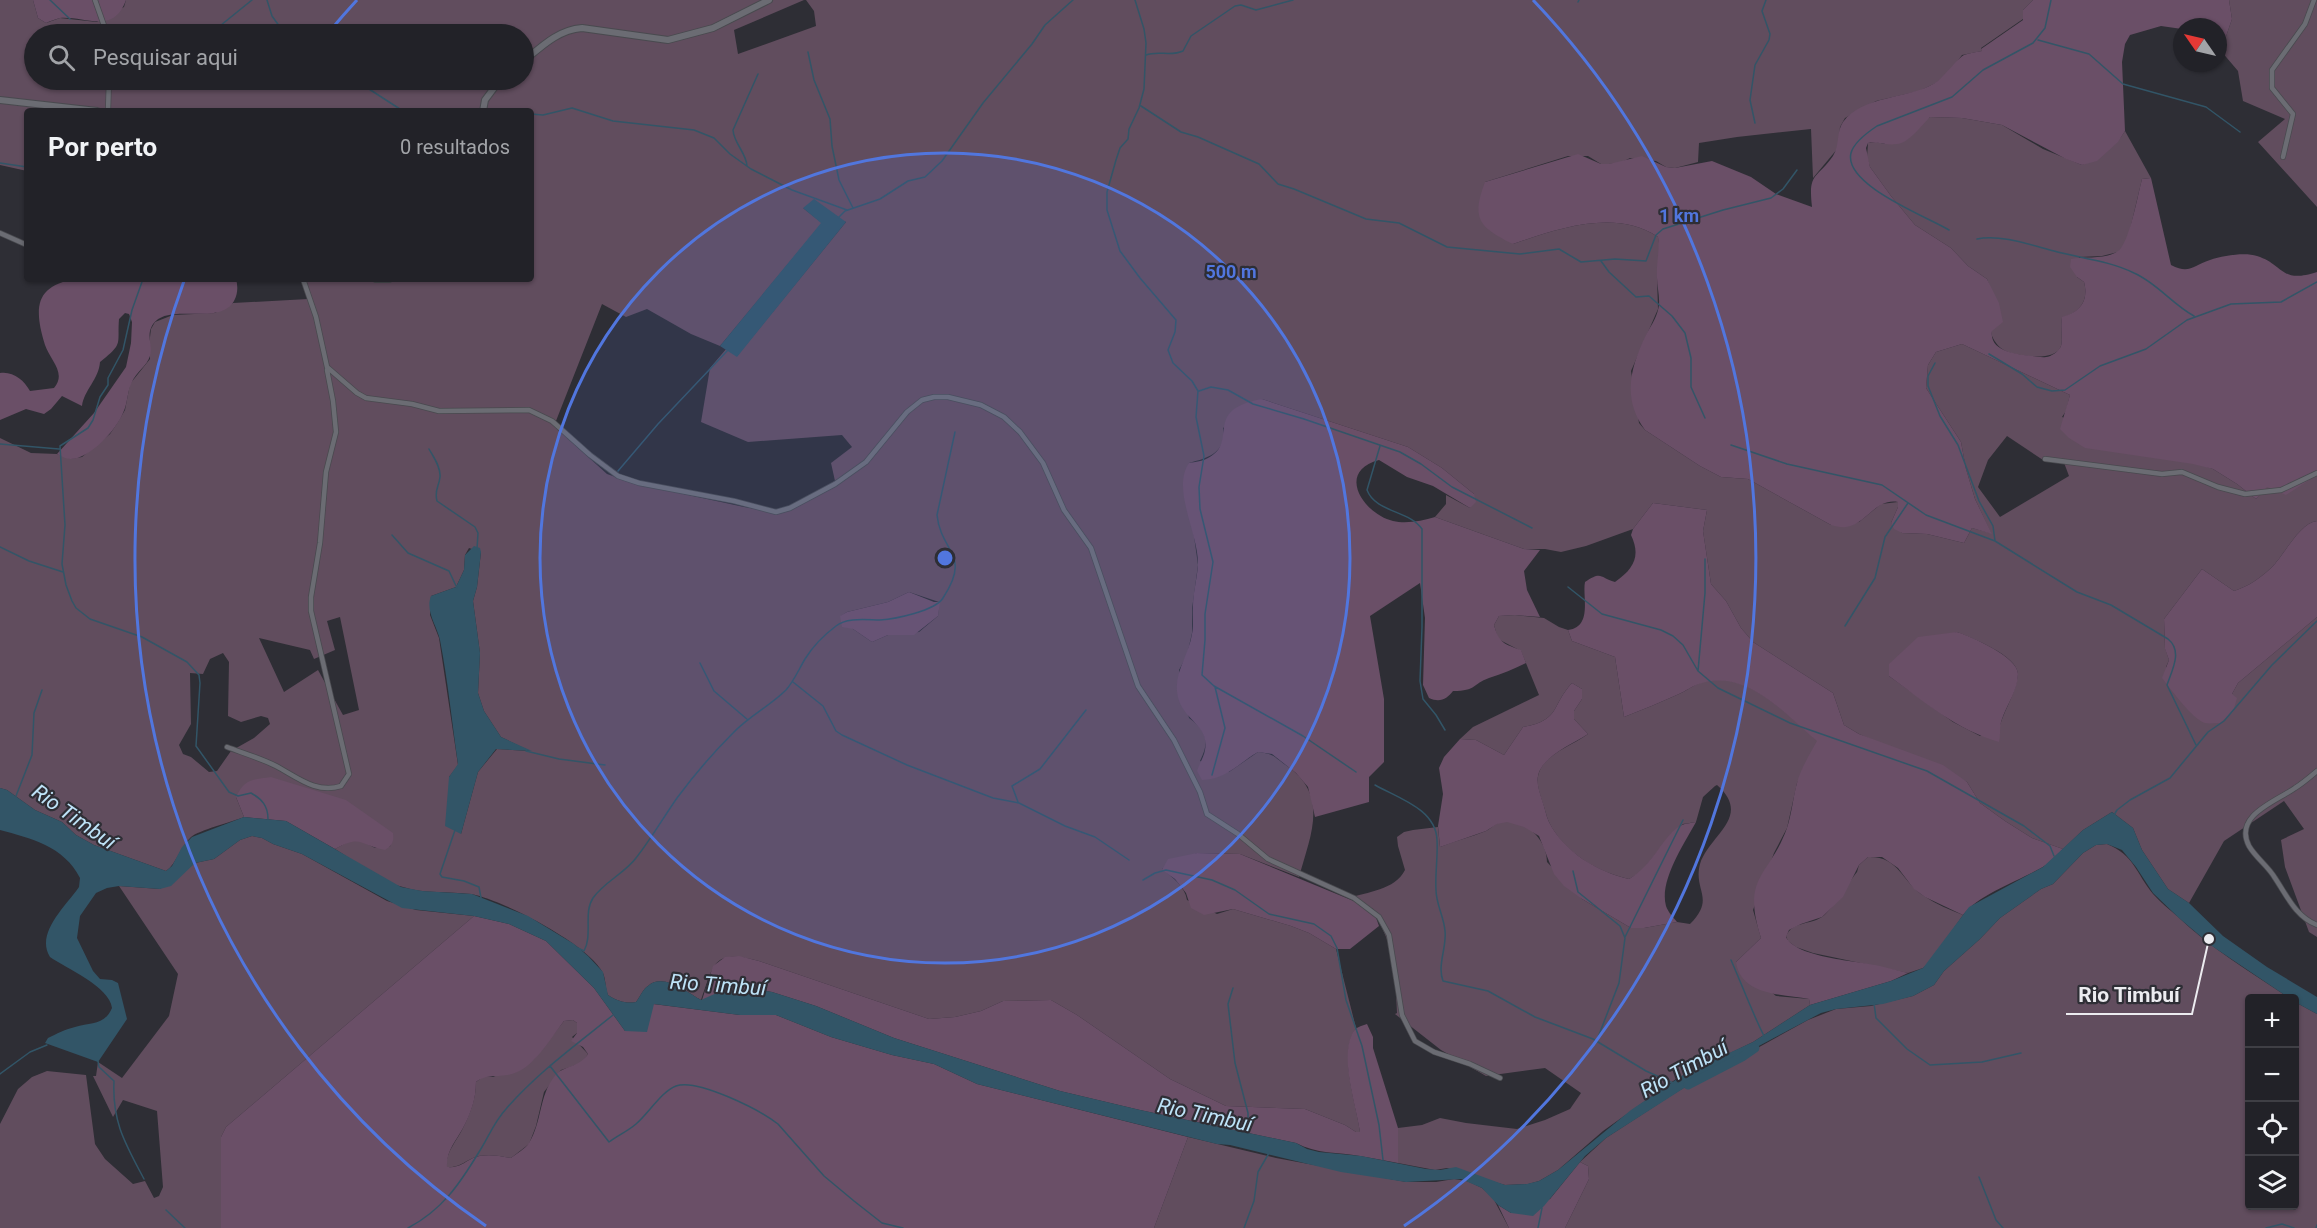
<!DOCTYPE html>
<html lang="pt">
<meta charset="utf-8">
<style>
:root{--surface:#222228;--page:#2a2a30;--text:#f1f3f6;--muted:#a2a4a8;--line:#3f3f45}
body{margin:0;font-family:Roboto,sans-serif;background:var(--page);color:var(--text)}
.controls{position:absolute;right:18px;bottom:18px;display:grid;overflow:hidden;border-radius:6px;box-shadow:0 2px 4px #0004}
.controls button{width:54px;height:54px;display:grid;place-items:center;padding:0;border:0;border-bottom:2px solid var(--line);background:var(--surface);color:var(--text);font:30px sans-serif}
.compass{position:absolute;left:2173px;top:18px;width:54px;height:54px;border-radius:50%;background:var(--surface);box-shadow:0 2px 4px #0004;rotate:304deg}
.list{margin:0;padding:0;list-style:none}
h2{display:flex;justify-content:space-between;align-items:center;height:78px;margin:0;padding:0 24px;font-size:26px}
h2 small{font-size:20px;font-weight:400;color:var(--muted)}
.icon{flex:none;width:33px;height:33px;fill:none;stroke:currentColor;stroke-width:2;stroke-linecap:round;stroke-linejoin:round}
.map{position:relative;flex:none;width:2317px;height:1228px;overflow:hidden}
.search{position:absolute;background:var(--surface);box-shadow:0 2px 4px #0004;left:24px;top:24px;width:510px;height:66px;display:flex;align-items:center;gap:15px;box-sizing:border-box;padding:0 21px;border-radius:33px;color:var(--muted);font-size:22px}
.panel{position:absolute;background:var(--surface);box-shadow:0 2px 4px #0004;left:24px;top:108px;width:510px;height:174px;border-radius:6px}
.map>svg:first-child{display:block}
.green{fill:#614d5e;fill-rule:evenodd}
.forest{fill:#6a4f67;fill-rule:evenodd}
.water{fill:#325567}
.lines{fill:none;stroke-linecap:round;stroke-linejoin:round}
.stream{stroke:#325567;stroke-width:1.5}
.river{stroke:#325567;stroke-width:9}
.minor-casing{stroke:#494a4f;stroke-width:6}
.tertiary-casing{stroke:#494a4f;stroke-width:8}
.minor{stroke:#6b6c73;stroke-width:4.5}
.tertiary{stroke:#6b6c73;stroke-width:6}
.ring{fill:none;stroke:#5176de;stroke-width:3}
.labels{text-anchor:middle;stroke-width:4.5;stroke-linejoin:round;paint-order:stroke}
.water-label{font-size:21px;font-style:italic;fill:#bee3f8;stroke:#2e2e35}
.centre{fill:#5176de;stroke:#2e2e35;stroke-width:3}
.ring-label{font-size:18px;text-anchor:middle;font-weight:bold;fill:#5176de;stroke:#2e2e35;stroke-width:4.5;stroke-linejoin:round;paint-order:stroke}
.leader{fill:none;stroke:#ececf0;stroke-width:2}
.callout-dot{fill:#ececf0;stroke:#2e2e35;stroke-width:2}
.callout-label{font-size:21px;text-anchor:middle;font-weight:bold;fill:#ececf0;stroke:#2e2e35;stroke-width:4.5;stroke-linejoin:round;paint-order:stroke}
</style>
<div class="map">
<svg width="2317" height="1228" viewBox="0 0 2317 1228">
<rect width="100%" height="100%" fill="#2e2e35"/>
<path class="green" d="M0 0H33L38 18 46 23 60 18 97 22 124 7 126 0H804L734 30 738 54 816 26 814 11 806 0H2033L2023 10V19L1981 48 1982 51 1962 55 1951 70 1936 83 1919 91 1876 101 1845 118 1840 127 1838 148 1813 178 1811 129 1737 137 1699 143 1698 162 1675 168 1666 167 1656 161 1630 158 1620 163 1609 164H1601L1588 156H1568L1485 182 1513 244C1557 229 1615 208 1658 237L1660 249 1657 278 1658 309 1631 371 1639 423 1645 430 1700 466 1721 477 1748 479 1831 525 1859 522 1881 504 1898 502V507L1891 523 1902 533 1927 534 1964 543 1972 528 1991 533 1975 499 1966 469 1961 442 1926 388 1928 365 1936 352 1962 344 2070 395 2066 411 2062 417 2213 469 2237 484 2256 499 2266 487 2317 475V521C2299 523 2284 556 2271 568 2259 579 2249 586 2234 591L2202 569 2164 619 2165 648 2169 660 2166 667 2187 708 2232 694 2238 683 2317 617V937L2309 932 2285 867 2281 840 2304 829 2284 801 2224 841 2189 903 2168 889 2142 850 2133 828 2112 812 2083 830 2063 849 2032 838 2005 821 1980 803 1967 782 1859 734 1844 725 1833 693 1753 642 1741 628 1726 601 1711 584 1703 531 1707 510 1653 503 1633 529 1586 546 1561 552 1545 549H1524L1435 517 1446 504V495L1470 508 1474 494 1442 468 1408 447 1262 399 1223 428C1227 452 1209 458 1189 463L1188 510 1193 529 1198 565 1192 609V633L1187 655 1179 670 1189 718C1207 731 1210 741 1200 761L1229 772 1258 752C1275 754 1274 757 1287 766 1330 796 1310 836 1299 877L1240 854 1197 853 1162 869C1172 877 1185 886 1187 900L1217 914 1233 909 1291 926 1309 933 1336 949 1356 1028C1338 1054 1356 1103 1360 1132H1356L1345 1125 1305 1109 1226 1106 1170 1079 1077 1015 1051 1000 1003 1001 981 1011 955 1017 929 1019 759 961C714 950 715 960 701 1000 688 993 663 972 648 986 643 989 640 997 636 1002 626 1004 617 1001 608 995 605 988 606 980 603 973 590 945 501 899 471 894 448 891 425 894 403 887 379 881 356 862 335 849L351 840H360L375 848 391 846 236 797 244 817C232 822 199 830 191 837 180 847 177 863 166 871L94 845 76 835 62 822 35 810 7 790 0 788V438L31 453 57 454 71 459 82 457 110 434 118 422 125 410 130 384 150 359V337L151 329 155 322 173 315 215 313 233 303 308 299 302 279H531V111H27V171L0 165ZM34 34H524V80H34ZM803 208 846 222 737 356 727 348 710 368 701 422 748 442 842 435 852 447 831 463 835 481 778 512 744 507 633 483 607 474 554 426 602 304 626 317 647 309 691 334 720 346 822 223ZM2007 436 2043 460H2063L2069 476 2000 517 1978 487 1988 460ZM469 548 481 552 477 587 473 601 480 653 478 693 484 711 501 737 530 751 497 749 478 772 461 834 449 777 458 765 439 638 430 615 431 596 456 587 464 570 465 555ZM909 592 939 602 938 616 919 632 888 635 872 642 853 629 841 616 847 612 888 602ZM340 617 359 710 343 715 318 670 284 692 259 638 310 650 314 659 335 650 327 621ZM1957 632C1972 638 2019 656 2018 675 2016 692 2005 709 2000 725L1980 736 1953 722 1889 676 1952 634ZM223 653 229 662 228 716 241 722 261 716 268 718 270 724 254 738 231 751 217 771 209 772 191 757 183 754 179 745 191 724 190 673 203 674 210 659Z
M2229 0H2317V207L2258 142 2285 119 2243 101 2238 71 2221 51 2232 19Z
M1930 117 1962 118 2002 125 2043 149 2082 165C2099 156 2115 148 2125 131L2151 178 2142 179 2127 242 2118 252 2102 256 2079 257 2077 277 2084 282C2089 301 2080 312 2062 318 2060 326 2063 339 2061 346 2056 362 2020 356 2008 352 2000 349 1995 343 1992 336L1990 287 1987 279 1968 266 1951 248 1915 225 1891 196 1870 167 1867 157 1868 143 1876 142 1885 144Z
M1515 615 1544 618 1559 627 1568 630 1572 641 1615 657 1624 717C1642 710 1661 702 1679 694 1686 691 1692 686 1700 683 1745 667 1787 715 1818 741L1797 783 1787 828 1774 853 1753 910 1761 938 1736 962 1776 996 1809 999 1810 1005 1753 1042 1676 1079 1603 1131 1558 1170 1539 1181 1528 1184 1505 1185 1447 1168 1435 1170 1398 1163V1128L1422 1125 1440 1118 1466 1123 1517 1129 1545 1120 1570 1109 1581 1093 1545 1068 1486 1076 1441 1050 1395 1014 1397 1013C1396 990 1395 966 1388 943 1385 931 1377 920 1373 909L1348 898C1367 892 1395 890 1405 870L1398 846 1397 837 1404 832 1413 830 1438 827 1440 847C1455 841 1471 837 1486 831 1490 829 1494 825 1498 823 1523 816 1547 838 1547 862L1582 899 1631 928H1644L1677 922 1690 924C1716 898 1693 891 1700 864 1709 835 1753 817 1717 785L1715 786 1703 797 1696 822 1683 824 1673 832 1641 872 1629 879C1598 872 1564 853 1549 822 1546 816 1545 808 1542 801 1539 790 1535 781 1540 770 1548 753 1573 745 1588 734L1574 719V711L1582 699V689L1572 683C1550 707 1561 720 1523 727L1504 755 1476 740 1460 739 1473 727 1539 695 1521 651 1498 639 1494 625 1499 616Z
M252 836 262 838 273 844 302 854 387 901 416 910 474 916 226 1127 221 1137V1228H0V1124L18 1089 32 1077 47 1071 86 1075 95 1144 105 1159 133 1184 145 1181 154 1198 159 1196 163 1187 157 1111 123 1100 113 1117 93 1076H96L98 1062 122 1078 169 1016 178 974 119 886 160 889 195 863 214 859 240 840Z
M2107 844C2134 855 2136 873 2153 894 2160 902 2169 909 2177 916 2210 948 2251 972 2289 998H2250V1206H2294L2295 1002 2317 1014V1228H1565L1589 1179 1588 1166 1580 1162 1606 1138 1669 1097 1706 1074 1734 1061 1808 1020 1836 1009 1871 1006 1913 996 1934 985 1944 971 1980 939 2000 918 2041 889 2053 884 2083 853 2096 845Z
M1868 857C1899 856 1901 881 1924 896 1936 904 1950 910 1963 915L1932 959 1923 968 1908 973 1813 953 1796 947 1788 941 1786 936C1793 921 1810 925 1822 917 1832 910 1849 882 1857 872L1859 865Z
M573 1020 577 1023V1033L572 1037 588 1054 582 1063 561 1070 544 1092 536 1126 529 1144 511 1158C499 1156 484 1153 473 1158 462 1163 458 1168 446 1167 446 1151 457 1141 463 1128 470 1114 476 1099 476 1082L484 1076 493 1077 534 1059 564 1021Z
M1188 1137 1276 1158 1406 1182H1436L1454 1179 1467 1181 1482 1188 1493 1198 1509 1228H1154Z"/>
<path class="forest" d="M33 0H126C114 35 85 16 60 18 56 19 50 21 46 23L38 18Z
M2033 0H2229L2232 19 2221 51 2218 47V27L2182 29 2161 26 2130 35 2125 44 2122 62 2125 131 2118 142 2097 161 2082 165 2066 159 2002 125 1962 118 1930 117C1921 126 1909 143 1897 144 1887 146 1878 141 1868 143L1866 148 1870 167 1891 196 1915 225 1951 248 1968 266 1987 279 1999 303 2003 322 1992 331C1989 352 2018 354 2032 356 2036 356 2042 358 2046 357 2051 357 2059 351 2061 346 2063 339 2060 326 2062 317 2080 312 2089 301 2084 282L2077 277 2070 267 2071 259C2085 256 2106 260 2118 251 2129 244 2138 194 2142 179L2151 178 2171 265C2190 275 2193 265 2210 260 2223 256 2244 252 2257 256 2285 265 2280 284 2317 272V475L2286 495 2267 487 2256 499 2237 484 2213 469 2193 464 2085 448 2069 438 2060 429 2070 395 1962 344 1936 352 1928 365 1926 388 1961 442 1966 469 1975 499 1992 534 1972 528 1964 543 1927 534 1902 533 1894 529 1891 523 1898 507V502C1875 498 1867 524 1846 527 1842 528 1835 526 1831 525L1748 479 1721 477 1700 466 1645 430C1622 399 1630 368 1646 335 1650 327 1656 319 1658 310 1661 300 1657 288 1657 278 1656 263 1660 251 1658 237 1615 208 1557 229 1513 244 1479 227 1471 219 1485 182L1578 154 1601 164H1609L1642 156 1666 167 1675 168 1712 161 1751 177 1776 194 1812 207C1808 172 1816 180 1833 156 1840 145 1836 132 1843 122 1863 95 1909 99 1935 83 1944 77 1958 58 1964 55 1969 53 1976 52 1982 51L1981 49 2023 20V10Z
M77 279H236C238 286 238 294 234 301 219 328 163 299 151 328 147 337 153 347 150 356 147 366 136 372 132 382 127 391 128 403 123 413 117 429 89 460 70 459 66 459 61 456 57 454L94 413 126 367 131 343 132 322 129 314 125 313 119 319C117 345 124 343 100 362 99 379 84 390 82 406L62 396 51 409 44 414 26 409 0 420V373C13 371 24 380 30 391L54 388C67 373 50 360 45 345 34 309 34 285 77 279Z
M1262 399 1408 447 1442 468 1474 494 1476 502 1470 508 1433 486 1407 477 1379 460C1335 472 1364 514 1393 521 1406 524 1422 521 1435 517L1524 549 1540 550 1524 571 1527 590 1540 617 1515 615 1499 616 1494 625C1499 643 1504 644 1521 650L1526 663C1514 669 1502 674 1489 678 1472 684 1477 691 1453 691 1447 699 1440 703 1429 698L1423 685 1425 618 1420 583 1370 616 1384 699V762L1369 777V802L1315 817 1308 787 1296 773 1272 754 1258 752C1239 763 1225 780 1202 780L1197 771C1199 764 1204 757 1205 750 1210 723 1179 720 1177 691 1175 671 1189 654 1192 634 1194 625 1192 615 1193 606 1193 593 1197 579 1198 565 1199 534 1171 489 1189 463 1195 462 1203 461 1208 458 1240 442 1201 410 1262 399Z
M1653 503 1707 510 1703 531 1711 584 1726 601 1741 628 1753 642 1833 693 1844 725 1859 734 1943 765 1967 782 1980 803 2005 821 2032 838 2063 849C2056 855 2049 864 2041 868 2018 881 1978 895 1963 915L1925 897 1914 889 1898 868 1882 857H1868L1859 865 1843 897 1822 917 1801 924 1789 930 1786 937C1796 958 1859 961 1880 966 1889 968 1899 971 1908 973L1891 981 1810 1005 1809 999C1782 994 1741 996 1736 962L1761 938C1741 875 1769 878 1787 828 1792 813 1793 797 1797 783 1801 768 1810 754 1817 741 1786 715 1745 667 1699 684 1692 686 1686 691 1679 694 1661 702 1642 710 1624 717L1615 657 1572 641 1568 630C1593 627 1582 596 1585 582 1602 570 1600 578 1615 582 1634 569 1641 556 1631 535L1633 529Z
M2317 521V617L2238 683 2232 694 2237 698 2233 712 2220 723C2215 723 2209 724 2205 723 2192 719 2170 688 2162 678L2169 660 2165 649 2164 619 2202 569 2234 591C2249 586 2259 579 2271 568 2284 556 2299 523 2317 521Z
M909 592 934 602H940L938 616 914 635H888L872 642 853 629 842 627 840 616 847 612 888 602Z
M1957 632C1972 637 2018 657 2018 674 2018 690 2007 704 2002 719 1999 726 2001 734 1999 742 1957 730 1923 701 1889 676V664L1918 637Z
M1572 683 1582 689V699L1574 711V719L1588 734C1573 744 1549 753 1540 770 1535 780 1539 790 1542 800 1545 808 1546 816 1549 822 1564 852 1598 872 1629 879 1653 866 1664 833 1682 825 1686 823 1692 823 1696 822 1684 844 1659 881 1666 906 1668 912 1673 917 1677 922L1644 928H1631L1582 899 1564 886 1554 874 1539 836 1524 827 1507 822 1497 824 1486 831 1440 847 1438 826 1443 794 1439 768 1444 757 1460 739 1476 740 1504 755 1523 727C1561 720 1550 707 1572 683Z
M271 777 346 800 393 833C394 841 393 845 385 850 360 845 361 834 335 849L286 821 244 817 236 797C245 778 252 780 271 777Z
M1197 853 1240 854 1373 909 1379 926 1350 949H1336L1309 933 1291 926 1233 909 1204 915 1191 908 1186 893 1175 879 1162 870 1168 859Z
M474 916 509 924 546 941 594 988 625 1031 653 1004 740 1015H776L831 1037 892 1055 934 1064 977 1084 1188 1137 1154 1228H221V1137L226 1127ZM573 1020 577 1023V1033L571 1041 583 1047 588 1054C578 1069 564 1064 554 1077 539 1096 542 1122 529 1143 525 1149 517 1153 511 1158 499 1156 485 1153 473 1158 463 1163 459 1168 447 1167 446 1151 456 1141 463 1128 471 1113 476 1099 476 1082 488 1073 497 1078 512 1074 534 1068 550 1039 564 1021Z
M739 956 759 961 929 1019 955 1017 981 1011 1003 1001 1051 1000 1077 1015 1170 1079 1226 1106 1305 1109 1345 1125 1356 1132H1360C1356 1105 1340 1059 1352 1034 1355 1027 1361 1026 1367 1024L1373 1037V1048L1398 1128V1163C1386 1161 1373 1158 1360 1156 1338 1152 1316 1154 1296 1143L1140 1110 1060 1091 894 1038 816 1006 772 992 756 989 702 1000 713 966 725 957Z
M1580 1162 1588 1166 1589 1179 1565 1228H1509L1498 1205 1511 1213 1550 1199Z"/>
<path class="water" d="M814 199 846 222 737 357 720 346 821 223 803 208Z
M474 546 480 548 481 552 477 587 473 601 480 653 478 693 484 711 501 737 532 751 496 749 478 772 461 834 445 826 449 777 458 764C452 723 448 681 440 640 437 626 425 611 431 596L456 587 464 570 465 555Z
M0 788 7 790 35 810 62 822 76 835 94 845 166 871 172 866 182 847 192 837 244 817 286 821 401 887 422 891 472 894 528 916 574 944 588 956 603 972 608 995C617 1001 626 1004 636 1002 640 997 643 989 648 986 663 972 688 993 701 1000L719 992 756 989 772 992 816 1006 894 1038 1060 1091 1140 1110 1296 1143 1307 1149 1319 1152 1361 1156 1426 1169 1440 1170 1456 1167 1505 1185 1527 1184 1539 1181 1558 1170 1631 1110 1686 1073 1753 1042 1810 1005 1891 981 1923 968 1969 907 2043 867 2083 830 2112 812 2133 828 2142 850 2168 889 2189 903 2223 936 2267 967 2317 997V1014L2295 1002 2294 998H2289L2212 946 2179 918 2153 893 2136 867 2122 850 2107 844 2096 845 2083 853 2053 884 2041 889 2000 918 1980 939 1944 971 1934 985 1913 996 1883 1004 1836 1009 1821 1013 1706 1074 1606 1138 1585 1156 1544 1206 1533 1216 1511 1213 1498 1205 1482 1188 1461 1179 1406 1182 1341 1172 1230 1145 1217 1144 977 1084 934 1064 892 1055 831 1037 776 1015H740L654 1004 647 1032 625 1031 594 988 546 941 509 924 474 916 402 908 302 854 273 844 262 838 252 836 240 840 214 859 195 863 171 886 160 889 119 886 107 888 96 893 80 916 77 938 93 971 100 979 112 980 118 983 127 1019 98 1062 45 1043 48 1038C56 1034 66 1029 75 1027 91 1022 104 1026 112 1008 110 987 66 968 50 957 35 933 66 906 79 887L80 878C64 846 30 838 0 830Z"/>
<g class="lines">
<path class="stream" d="M50 0 70 19
M267 0 272 16 285 34
M1135 0 1144 29 1146 43 1144 89 1139 108 1129 129 1128 139 1120 148 1116 160 1107 192V210L1120 251 1140 278 1176 320 1175 332 1168 350 1173 363 1192 381 1198 391 1196 417 1204 456 1199 487 1200 509 1213 562 1205 614V640L1202 675 1214 686 1303 736 1356 772
M1578 2 1579 0
M210 34 252 0
M2038 40 2089 54 2123 84 2206 107 2240 132
M808 52 814 80 830 119 832 146 839 180 853 208
M1146 55C1159 50 1170 57 1183 51L1191 36 1235 6 1241 5 1256 10 1293 0
M355 80 403 111
M1141 106 1181 132 1198 137 1259 164 1278 184 1294 189 1366 219 1399 223 1447 247 1520 254 1559 249 1581 262 1615 259 1646 261 1656 235 1663 229 1723 210 1771 198 1783 189 1797 170
M531 114 543 115 572 108 613 121 694 130 714 138 730 154 751 169 792 190 847 210
M1755 123 1750 100 1755 65 1769 40 1770 34 1762 11 1766 0
M0 163 27 167
M747 166C746 152 734 144 733 130L758 74
M838 218 845 211 880 199 908 181 925 177 942 161 983 103 1032 44 1045 25 1073 0
M1949 230C1928 217 1843 185 1851 153 1854 142 1868 132 1877 126L1952 97 1983 70 2033 43 2045 28 2051 0
M1977 239C2000 234 2031 245 2054 251 2080 258 2110 261 2134 273 2157 283 2172 304 2194 316
M1601 261 1609 272 1636 297 1649 296 1672 316 1685 333 1691 358V387L1705 418
M143 279 132 310 123 350 108 378V385L100 397 93 420 88 428 60 446 65 525 62 564 66 585 72 601 76 608 90 619 142 637 187 662 199 675 200 683 196 746 229 792 238 796 251 793C262 799 268 806 268 819
M1989 354 2022 374 2037 387 2052 391 2065 390 2100 366 2146 349 2187 320 2231 304 2281 302 2317 282
M1935 363 1928 376V386L1940 416 1958 445 1979 501 1993 526 1995 541
M1199 391 1211 387 1228 390 1253 404 1304 419 1400 452 1421 464 1452 487 1532 528
M0 444 59 449
M1731 445 1787 464 1882 485 1926 515 1995 541 2077 592 2111 605 2168 639C2183 651 2172 670 2167 685L2196 745
M1380 446 1367 490C1376 513 1409 510 1422 529V627L1420 681 1423 699 1436 715 1445 730
M429 449C433 456 441 467 440 477 439 487 434 490 437 501L475 527 478 533 477 549
M618 471 658 424 728 350
M392 535 408 553 449 571 457 588
M0 547 29 561 63 572
M1568 587 1602 614 1661 630 1673 636 1683 645 1698 671 1718 688 1790 723 1927 771 2024 826 2050 846 2054 856
M1845 626 1875 578 1885 537 1908 503
M700 663 714 691 748 720
M1698 671 1705 593V559
M793 682 823 706 836 731 842 735 907 765 993 798 1019 803 1065 826 1095 837 1129 860
M526 751 559 759 605 765
M1212 775 1225 728 1215 687
M1375 785C1398 798 1436 809 1437 840 1438 857 1435 873 1436 890 1436 904 1444 917 1445 931 1447 947 1437 965 1443 981L1488 991 1535 1017 1593 1039 1646 1071 1673 1083
M16 796 32 755 34 713 42 690
M1018 802 1012 786 1040 769 1086 710
M2114 815 2117 810 2130 800 2170 778 2208 732 2224 721 2272 665 2317 621
M455 830 440 874 442 877 464 881 479 887 481 898
M1573 871 1578 892 1620 926 1625 938 1619 983 1597 1040
M1143 880 1155 873 1166 870 1212 880 1235 890 1269 914 1314 924 1331 936 1337 948 1346 1000 1362 1046 1379 1125 1383 1160
M1625 937 1683 820
M578 948 584 951C593 935 583 913 593 898 604 882 625 873 636 858 651 839 663 818 677 798 694 775 713 753 733 733 749 716 770 706 786 690 794 681 799 669 805 659 813 646 824 635 836 626 847 617 867 620 880 620 895 619 935 611 943 598 972 554 941 553 937 515L955 432
M1731 960C1742 985 1752 1012 1764 1036
M1233 988 1228 1004 1235 1063 1248 1113V1135
M1874 1003 1876 1018 1907 1049 1930 1065 1982 1062 2021 1053
M98 1061 99 1067 114 1081C112 1122 125 1143 144 1179
M550 1066 609 1142C617 1136 628 1131 636 1124 648 1114 662 1091 676 1086 697 1078 760 1110 778 1124L824 1176 854 1201 882 1223 903 1228
M0 1074 30 1052 47 1045
M1979 1177 1996 1220 2003 1228
M166 1210 185 1228
M408 1228C442 1210 459 1185 479 1152 488 1138 494 1122 506 1109 537 1073 576 1045 613 1015
M1244 1228 1254 1201 1258 1172 1269 1153
M1538 1228 1542 1208
M2266 1228 2282 1224 2294 1228
M2316 1228 2317 1225"/>
<path class="river" d="M1688 1085 1742 1057 1755 1048"/>
<defs>
<path id="minor" d="M95 0 107 34
M108 111 109 80
M2283 157 2293 114 2272 88V70L2305 24 2314 0
M0 233 27 245
M303 279 316 317 327 367 357 393 366 398 412 404 439 411 529 410 552 421 590 455 618 476 639 483 734 501 776 512 790 508 835 484 866 462 907 412 922 400 934 397H948L981 405 1004 417 1020 432 1043 463 1064 510 1091 548 1138 686 1174 740 1200 792 1207 814 1238 834 1268 859 1354 898 1379 917 1389 935 1402 1015 1415 1041 1434 1052 1470 1064 1500 1078
M2045 459 2162 474 2182 472 2218 487 2245 494 2281 490 2317 473
M227 747C243 753 260 758 276 766 297 777 316 794 341 786L349 774 311 611V597L320 543 326 472 336 432 333 401 327 370
M2317 771C2310 777 2303 783 2295 788 2277 801 2233 815 2249 846 2256 858 2268 866 2275 878 2287 896 2296 917 2317 925"/>
<path id="tertiary" d="M524 61C542 46 558 30 582 28L668 40 713 28 769 0
M0 100 97 111
M483 111 485 100 500 80
M376 279H389"/>
</defs>
<use href="#minor" class="minor-casing"/>
<use href="#tertiary" class="tertiary-casing"/>
<use href="#minor" class="minor"/>
<use href="#tertiary" class="tertiary"/>
</g>
<circle cx="945" cy="558" r="405" fill="#5176de" fill-opacity=".12"/>
<g class="ring">
<circle cx="945" cy="558" r="405"/>
<path d="M486 1226A810 810 0 0 1 184 281M329 32A810 810 0 0 1 357 0M1533 0A810 810 0 0 1 1404 1226"/>
</g>
<g class="labels">
<g class="water-label">
<text transform="translate(74 817) rotate(35)" y="7">Rio Timbuí</text>
<text transform="translate(718 985) rotate(4)" y="7">Rio Timbuí</text>
<text transform="translate(1684 1069) rotate(-29)" y="7">Rio Timbuí</text>
<text transform="translate(1205 1115) rotate(12)" y="7">Rio Timbuí</text>
</g>
</g>
<circle cx="945" cy="558" r="9" class="centre"/>
<g class="ring-label">
<text x="1679" y="222">1 km</text>
<text x="1231" y="278">500 m</text>
</g>
<path class="leader" d="M2209 939L2192 1014H2066"/>
<circle class="callout-dot" cx="2209" cy="939" r="6"/>
<g class="callout-label">
<text x="2129" y="1002">Rio Timbuí</text>
</g>
</svg>
<div class="controls">
<button>+</button>
<button>−</button>
<button><svg class="icon" aria-label="locate" viewBox="0 0 24 24"><circle cx="12" cy="12" r="6"/><path d="M12 2v4M12 18v4M2 12h4M18 12h4"/></svg></button>
<button><svg class="icon" aria-label="layers" viewBox="0 0 24 24"><path d="M12 4l9 5-9 5-9-5zM3 14l9 5 9-5"/></svg></button>
</div>
<svg class="compass" viewBox="-18 -18 36 36"><path d="M0-13l5 13h-10z" fill="#e53935"/><path d="M0 13l5-13h-10z" fill="#a2a4a8"/></svg>
<div class="search"><svg class="icon" aria-label="search" viewBox="0 0 24 24"><circle cx="10" cy="10" r="6"/><path d="M15 15l6 6"/></svg>Pesquisar aqui</div>
<section class="panel">
<h2>Por perto<small>0 resultados</small></h2>
<ul class="list">
</ul>
</section>
</div>
